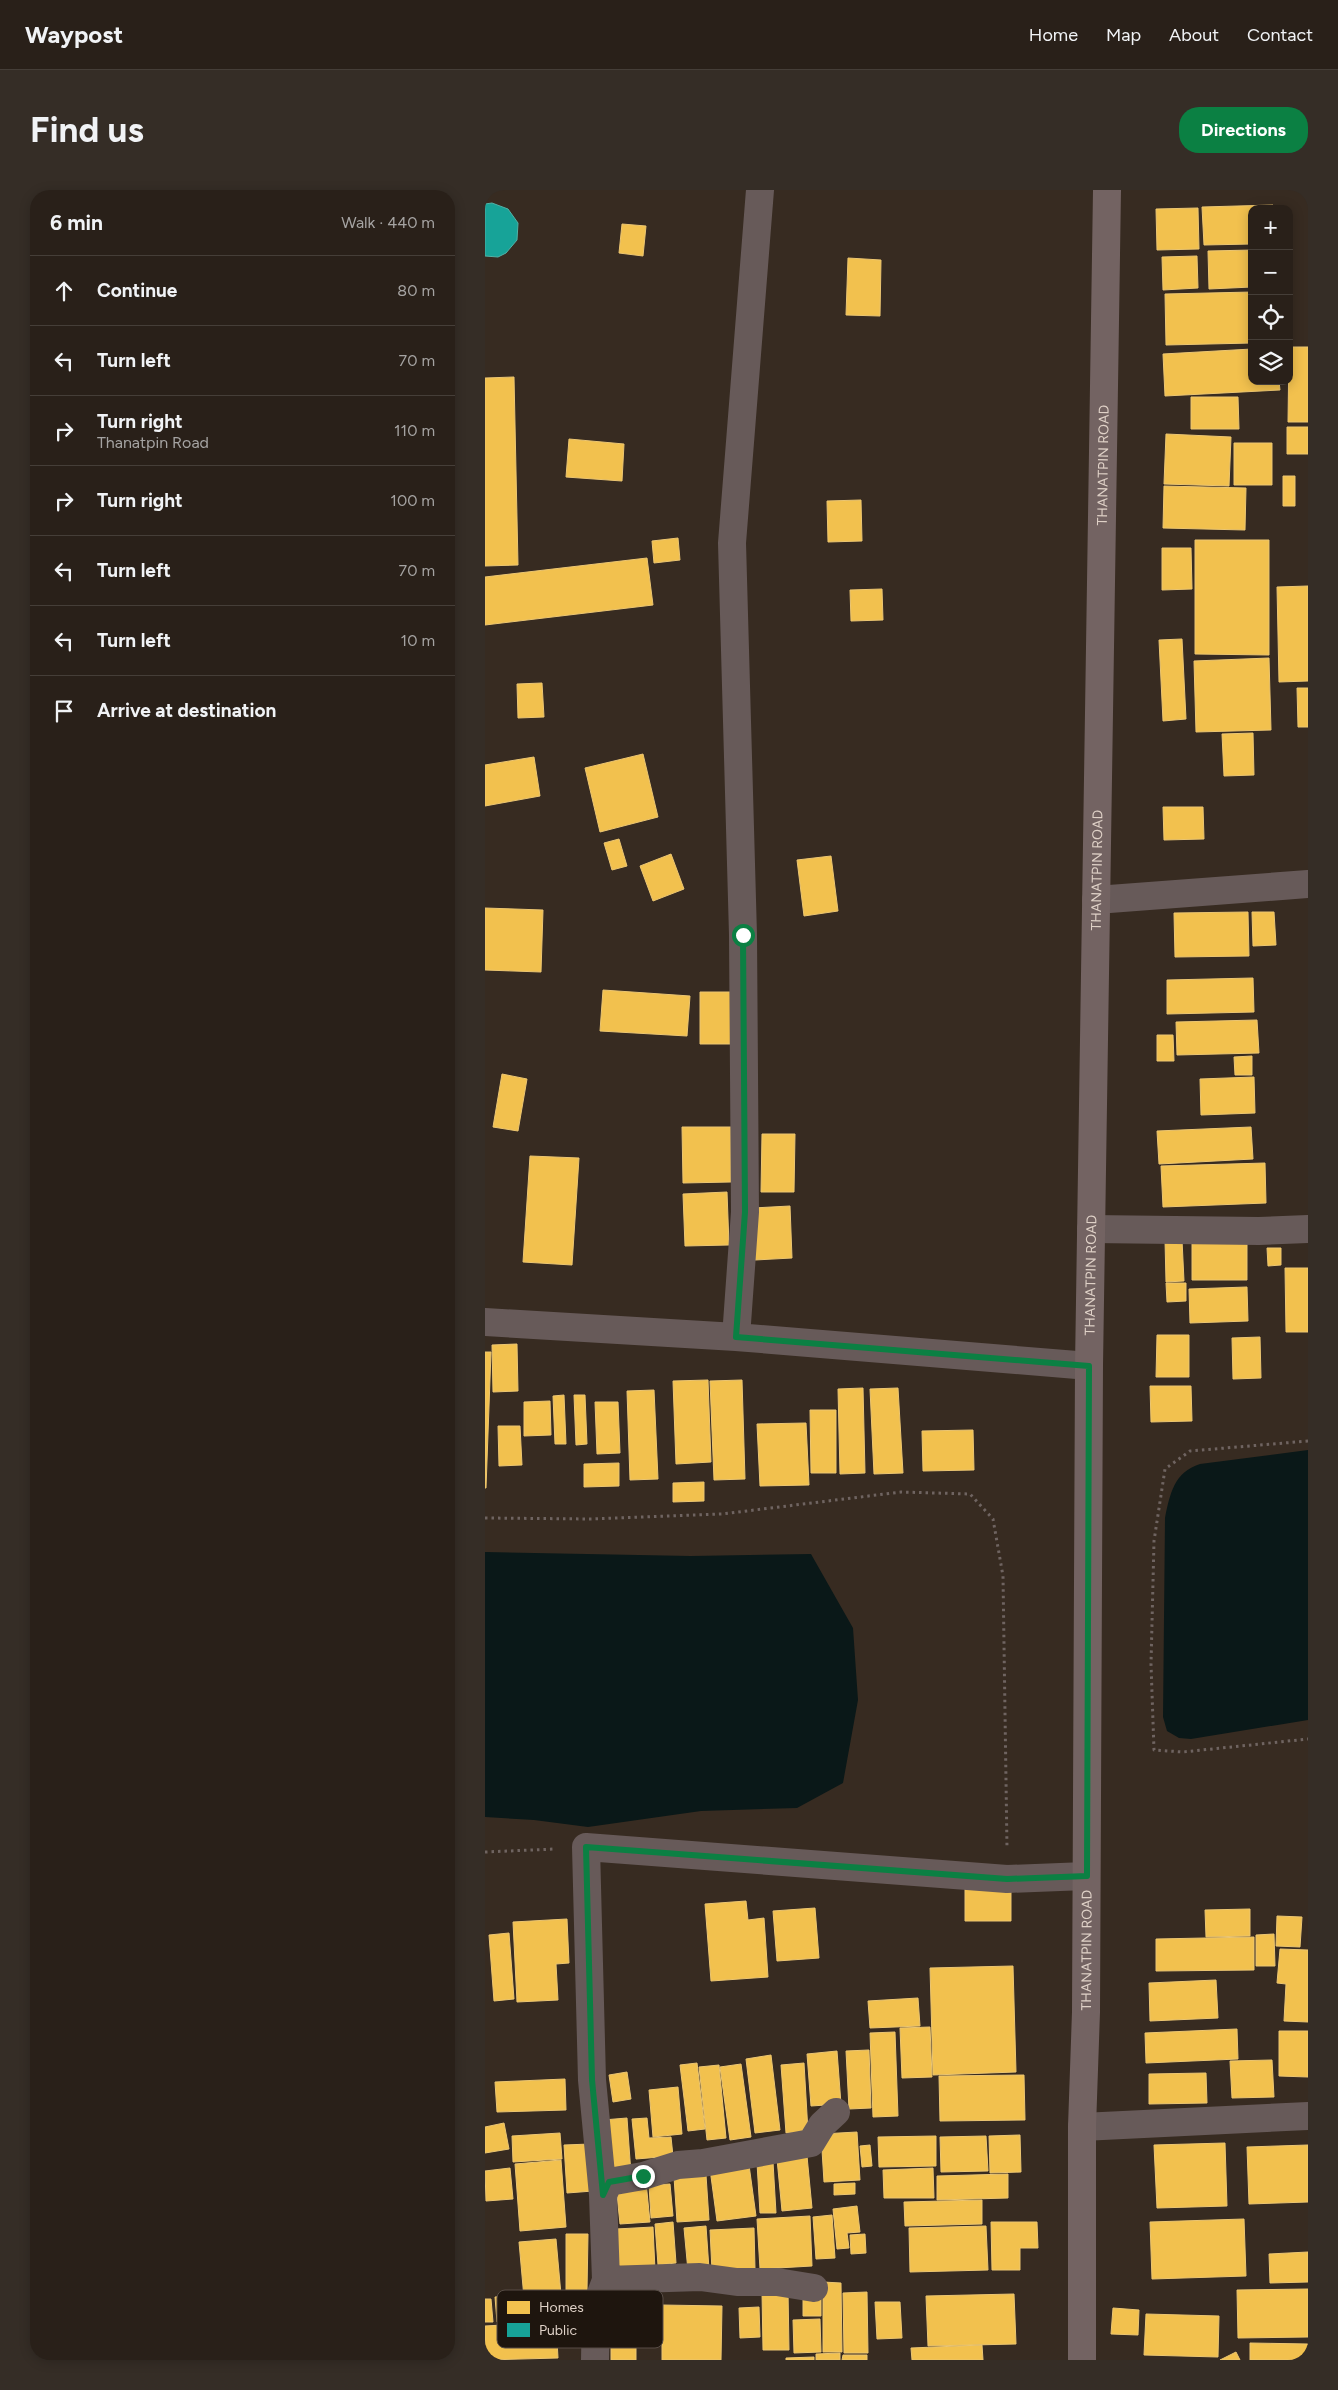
<!DOCTYPE html>
<meta charset="utf-8">
<style>
:root{--surface:#292019;--page:#352d26;--text:#f1f3f6;--muted:#a5a3a2;--line:#453e38;--accent:#0b8043}
body{margin:0;font-family:Figtree,sans-serif;background:var(--page);color:var(--text)}
.controls{position:absolute;right:15px;top:15px;display:grid;overflow:hidden;border-radius:10px;box-shadow:0 2px 12px #0003}
.controls button{width:45px;height:45px;display:grid;place-items:center;padding:0;border:0;border-bottom:1px solid var(--line);background:var(--surface);color:var(--text);font:25px sans-serif}
.stop{position:absolute;width:15px;height:15px;margin:-11px;border:4px solid #0b8043;border-radius:50%;background:#fff}
.stop.end{background:#0b8043;border-color:#fff;box-shadow:0 1px 5px #0008}
.list{margin:0;padding:0;list-style:none}
h2{display:flex;justify-content:space-between;align-items:center;height:65px;margin:0;padding:0 20px;font-size:21px}
h2 small{font-size:16px;font-weight:400;color:var(--muted)}
.list li{display:grid;grid-template-columns:32px 1fr auto;gap:15px;align-items:center;box-sizing:border-box;height:70px;padding:0 20px;border-top:1px solid var(--line)}
.list b{display:block;font-size:19px;white-space:nowrap}
.list p{margin:0;font-size:16px;white-space:nowrap;color:var(--muted)}
.list em{font-size:16px;font-style:normal;color:var(--muted)}
.icon{flex:none;width:28px;height:28px;fill:none;stroke:currentColor;stroke-width:2;stroke-linecap:round;stroke-linejoin:round}
.map{position:relative;flex:none;width:823px;height:2170px;overflow:hidden;border-radius:20px}
header{display:flex;align-items:center;gap:30px;box-sizing:border-box;height:70px;padding:0 25px;background:var(--surface);border-bottom:1px solid var(--line)}
header strong{font-size:24px}
nav{display:flex;gap:28px;margin-inline-start:auto;font-size:18px}
.intro{display:flex;align-items:center;justify-content:space-between;box-sizing:border-box;height:120px;padding:0 30px}
h1{margin:0;font-size:35px}
.button{padding:12px 22px;border-radius:20px;background:var(--accent);color:#fff;font-size:18px;font-weight:700}
main{display:flex;gap:30px;padding:0 30px}
aside{flex:1;background:var(--surface);border-radius:20px;box-shadow:0 2px 12px #0003}
.map>svg:first-child{display:block}
.water{fill:#0a1818}
.homes{fill:#f2c14e;stroke:#ecc672}
.public{fill:#17a398;stroke:#53b1a6}
.lines{fill:none;stroke-linecap:round;stroke-linejoin:round}
.path{stroke:#6f6461;stroke-width:3;stroke-dasharray:2.5 4;stroke-linecap:butt}
.minor{stroke:#675a59;stroke-width:28}
.secondary{stroke:#736362;stroke-width:28}
.route{stroke:#0b8043;stroke-width:6}
.labels{text-anchor:middle;stroke-width:5;stroke-linejoin:round;paint-order:stroke}
.street-label{font-size:14px;fill:#dfd1c7;stroke:#1e150e}
.key{fill:#1e150e;stroke:#584d46;stroke-width:1}
.key-label{font-size:14px;fill:#dfd1c7}
</style>
<header>
<strong>Waypost</strong>
<nav><a>Home</a><a>Map</a><a>About</a><a>Contact</a></nav>
</header>
<div class="intro"><h1>Find us</h1><a class="button">Directions</a></div>
<main>
<aside>
<h2>6 min<small>Walk · 440 m</small></h2>
<ul class="list">
<li><svg class="icon" aria-label="ahead" viewBox="0 0 24 24"><path d="M12 20V5M6 11l6-6 6 6"/></svg><div><b>Continue</b></div><em>80 m</em></li>
<li><svg class="icon" aria-label="left" viewBox="0 0 24 24"><path d="M17 20v-9H6M10 6l-5 5 5 5"/></svg><div><b>Turn left</b></div><em>70 m</em></li>
<li><svg class="icon" aria-label="right" viewBox="0 0 24 24"><path d="M7 20v-9h11M14 6l5 5-5 5"/></svg><div><b>Turn right</b><p>Thanatpin Road</p></div><em>110 m</em></li>
<li><svg class="icon" aria-label="right" viewBox="0 0 24 24"><path d="M7 20v-9h11M14 6l5 5-5 5"/></svg><div><b>Turn right</b></div><em>100 m</em></li>
<li><svg class="icon" aria-label="left" viewBox="0 0 24 24"><path d="M17 20v-9H6M10 6l-5 5 5 5"/></svg><div><b>Turn left</b></div><em>70 m</em></li>
<li><svg class="icon" aria-label="left" viewBox="0 0 24 24"><path d="M17 20v-9H6M10 6l-5 5 5 5"/></svg><div><b>Turn left</b></div><em>10 m</em></li>
<li><svg class="icon" aria-label="arrive" viewBox="0 0 24 24"><path d="M6 21V4h12l-3 4 3 4H6"/></svg><div><b>Arrive at destination</b></div></li>
</ul>
</aside>
<div class="map">
<svg width="823" height="2170" viewBox="0 0 823 2170">
<rect width="100%" height="100%" fill="#372b21"/>
<path class="water" d="M823 1260V1530L706 1549 694 1548 682 1541 678 1527 680 1328C685 1304 689 1282 715 1274Z
M0 1362 206 1366 326 1364 368 1438 373 1510 358 1593 312 1618 216 1621 103 1637 49 1630 0 1627Z"/>
<path class="homes" d="M788 15V19H767V54L719 55 717 17Z
M713 18 714 59 672 60 671 19Z
M137 34 161 36 158 66 134 63Z
M767 60V97L724 99 723 61Z
M712 66 713 98 678 100 677 67Z
M363 68 396 70 395 126 361 125Z
M767 102V153L681 155 680 104Z
M804 157H823V232H803Z
M767 159V191H794L795 200 680 206 678 164Z
M29 187 33 375 0 376V188Z
M706 207H753L754 239H706Z
M802 237H823V264H802Z
M681 244 746 247 744 296 679 294Z
M84 249 139 254 137 291 81 287Z
M749 253H787V295H749Z
M798 286H810V316H798Z
M679 296 761 298 760 340 678 338Z
M376 310 377 351 343 352 342 311Z
M193 348 195 370 169 373 167 351Z
M710 350H784V465L710 464Z
M677 358H706L707 399 677 400Z
M162 368 168 415 0 435V387Z
M823 396V491L794 492 792 397Z
M397 399 398 430 366 431 365 400Z
M697 449 701 529 678 531 674 450Z
M784 468 786 540 711 542 709 471Z
M57 493 59 527 33 528 32 494Z
M812 498H823V537H813Z
M768 543 769 585 739 586 737 544Z
M158 564 173 627 115 642 100 578Z
M49 567 55 606 0 616V575Z
M678 617H718L719 649 679 650Z
M134 649 142 676 127 680 119 653Z
M186 664 199 699 168 711 155 676Z
M346 666 353 721 319 726 312 670Z
M0 718 58 720 56 782 0 780Z
M763 722 764 766 690 767 689 723Z
M767 722H789L791 755 768 756Z
M768 788 769 822 682 824V790Z
M118 800 205 806 202 846 115 841Z
M215 802H249V854H215Z
M772 830 774 863 692 865 691 832Z
M672 845H688L689 871H672Z
M767 866V885H750L749 867Z
M17 884 42 889 33 941 8 937Z
M769 887 770 923 716 925 715 889Z
M197 937H246V992L198 993Z
M766 937 768 969 674 974 672 941Z
M277 944H310L309 1002H276Z
M45 966 94 968 87 1075 38 1072Z
M780 973 781 1013 678 1017 676 976Z
M242 1002 244 1055 200 1056 198 1004Z
M305 1016 307 1068 270 1070 268 1018Z
M707 1047H762V1090H707Z
M680 1050H697L699 1091 681 1092Z
M782 1058H796V1075L783 1076Z
M800 1078H823V1142H801Z
M681 1093H701V1111L682 1112Z
M762 1097 763 1131 705 1133 704 1099Z
M672 1145H704V1187H671Z
M775 1147 776 1188 748 1189 747 1148Z
M32 1154 33 1201 8 1202 7 1155Z
M0 1162H6L1 1298H0Z
M223 1190 226 1272 191 1274 188 1191Z
M257 1190 260 1289 229 1290 225 1191Z
M665 1196H706L707 1231 666 1232Z
M378 1198 380 1283 355 1284 353 1199Z
M413 1198 418 1283 389 1284 385 1199Z
M169 1200 173 1289 145 1290 142 1201Z
M79 1205 81 1254H70L68 1206Z
M89 1205H100L102 1254 91 1255Z
M65 1211 66 1245 39 1246V1212Z
M110 1212H133L135 1263 112 1264Z
M325 1220H351V1283H326Z
M321 1233 324 1295 275 1296 272 1234Z
M13 1236H35L37 1275 14 1276Z
M488 1240 489 1280 438 1281 437 1241Z
M134 1273V1296L99 1297V1274Z
M219 1292V1311L188 1312V1293Z
M480 1692H526V1731H480Z
M261 1711 263 1730 279 1728 283 1787 226 1791 220 1714Z
M330 1718 334 1768 292 1771 288 1721Z
M765 1719V1746L721 1747 720 1720Z
M792 1726 817 1727 815 1757 791 1756Z
M82 1729 84 1773 71 1774 73 1810 32 1812 28 1732Z
M24 1743 29 1809 9 1811 4 1745Z
M789 1744 790 1776H771V1745Z
M769 1747V1780L671 1781V1749Z
M795 1759 823 1760V1832L799 1831 801 1794 792 1793Z
M528 1776 531 1882 448 1885 445 1778Z
M731 1790 733 1828 665 1831 664 1793Z
M433 1808 435 1836 385 1838 383 1811Z
M445 1837 447 1887 417 1888 415 1838Z
M752 1839 753 1869 661 1873 660 1843Z
M794 1841H823V1887L794 1886Z
M410 1842 413 1926 388 1927 385 1843Z
M384 1860 386 1918 364 1919 361 1861Z
M352 1861 356 1914 326 1916 322 1864Z
M286 1865 295 1940 270 1943 261 1869Z
M787 1870 789 1907 747 1908 745 1871Z
M212 1873 220 1939 203 1941 195 1875Z
M319 1873 323 1942 301 1943 296 1875Z
M256 1874 266 1947 245 1950 235 1877Z
M234 1875 241 1948 222 1950 214 1877Z
M142 1882 146 1909 128 1912 124 1885Z
M721 1883 722 1913 664 1914V1884Z
M539 1885 540 1930 455 1931 454 1886Z
M80 1889 81 1920 12 1922 10 1892Z
M193 1897 197 1944 168 1947 164 1900Z
M142 1928 146 1984 122 1986 118 1930Z
M162 1928 164 1948 186 1947 188 1966 151 1969 147 1929Z
M19 1933 24 1959 0 1963V1937Z
M372 1942 375 1990 339 1992 336 1944Z
M75 1943 77 1969 28 1972 27 1946Z
M535 1945 536 1982 505 1983 504 1946Z
M451 1946V1976L394 1977 393 1947Z
M501 1946 503 1981 456 1982 455 1947Z
M740 1953 742 2016 672 2018 669 1955Z
M105 1954 108 2001 82 2003 79 1955Z
M385 1955 387 1976 377 1977 375 1956Z
M823 1955V2012L764 2014 762 1957Z
M322 1966 327 2018 297 2021 292 1969Z
M76 1970 81 2037 35 2041 30 1974Z
M288 1972 291 2023H275L272 1973Z
M264 1975 271 2026 232 2031 225 1979Z
M25 1978 28 2009 1 2011 0 1981Z
M448 1978 449 2008H399L398 1980Z
M523 1984V2008L452 2010V1986Z
M221 1985 224 2030 192 2032 189 1987Z
M161 1992 165 2032 135 2034 131 1995Z
M370 1993V2004L349 2005V1994Z
M185 1994 188 2026 166 2028 164 1995Z
M497 2010V2034L420 2036 419 2012Z
M372 2016 375 2042 362 2043 364 2058 352 2059 348 2019Z
M347 2025 350 2068 331 2069 328 2027Z
M325 2026 327 2076 275 2079 272 2029Z
M759 2029 761 2086 667 2089 665 2032Z
M188 2032 191 2073 173 2075 170 2034Z
M506 2032H552L553 2058H535V2080H507Z
M221 2036 224 2079 203 2081 199 2038Z
M501 2036 503 2080 425 2082 424 2038Z
M168 2037 170 2080 133 2081 131 2039Z
M269 2038 270 2079 227 2081 225 2040Z
M81 2044H103L102 2101H81Z
M380 2044 381 2063 366 2064 365 2045Z
M71 2049 78 2127 41 2130 34 2052Z
M823 2062V2092L785 2093 784 2064Z
M338 2092 356 2093 357 2162H338Z
M129 2098 168 2099 167 2141H129Z
M823 2099V2147L753 2148 752 2100Z
M303 2101 304 2160H278L277 2102Z
M382 2102 383 2163H359L358 2103Z
M529 2104 531 2154 443 2156 441 2106Z
M38 2105 40 2130 12 2132 10 2107Z
M318 2107H336V2126H318Z
M0 2109H6L8 2132H0Z
M390 2112H415L417 2148 392 2149Z
M177 2115 237 2116 236 2170H177Z
M274 2117 275 2147 255 2148 254 2118Z
M628 2118 654 2120 653 2145 626 2144Z
M661 2124 734 2126 733 2167 659 2165Z
M335 2129 336 2162 309 2163 308 2130Z
M71 2132 73 2168 0 2170V2136Z
M126 2146H151V2170H126Z
M765 2153 823 2154V2170H765Z
M497 2155 498 2170H427L426 2158Z
M751 2162 755 2170H735Z
M355 2163V2170H331V2164Z
M358 2165H382V2170H357Z
M329 2167V2170H301V2168Z"/>
<path class="public" d="M7 13 23 19 33 33 32 50 21 63 13 67 0 66V14Z"/>
<g class="lines">
<path class="path" d="M823 1251 705 1261 680 1279 669 1351 666 1474 669 1560 698 1562 823 1549
M0 1328 106 1329 237 1324 416 1302 485 1304 508 1329 518 1386 522 1658
M0 1662 70 1659"/>
<path class="minor" d="M611 710 823 694
M606 1039 774 1041 823 1039
M0 1132 251 1147 604 1176
M251 1147 260 1022 258 745 247 353 275 0
M597 1937 823 1926
M118 2005 107 1890 101 1657 522 1689 601 1686
M121 2090 118 2005 124 1992 158 1986 193 1975 218 1973 326 1953 337 1935 351 1922
M110 2170 111 2117 121 2090 215 2087 252 2092H292L329 2098"/>
<path class="secondary" id="s1" d="M597 2170V1937L601 1822 604 1176 622 0"/>
</g>
<g class="lines">
<path class="route" d="M158 1986 124 1992 118 2005 107 1890 101 1657 522 1689 602 1686 604 1176 251 1147 260 1022 258 745"/>
</g>
<g class="labels">
<g class="street-label">
<text dy="5" stroke="none"><textPath href="#s1" startOffset="1895">THANATPIN ROAD</textPath></text>
<text dy="5" stroke="none"><textPath href="#s1" startOffset="1490">THANATPIN ROAD</textPath></text>
<text dy="5" stroke="none"><textPath href="#s1" startOffset="1085">THANATPIN ROAD</textPath></text>
<text dy="5" stroke="none"><textPath href="#s1" startOffset="410">THANATPIN ROAD</textPath></text>
</g>
</g>
<rect x="12" y="2100" width="166" height="58" rx="8" class="key"/>
<rect x="22" y="2111" width="23" height="13" fill="#f2c14e"/>
<rect x="22" y="2133" width="23" height="14" fill="#17a398"/>
<g class="key-label">
<text x="54" y="2122">Homes</text>
<text x="54" y="2145">Public</text>
</g>
</svg>
<div class="controls">
<button>+</button>
<button>−</button>
<button><svg class="icon" aria-label="locate" viewBox="0 0 24 24"><circle cx="12" cy="12" r="6"/><path d="M12 2v4M12 18v4M2 12h4M18 12h4"/></svg></button>
<button><svg class="icon" aria-label="layers" viewBox="0 0 24 24"><path d="M12 4l9 5-9 5-9-5zM3 14l9 5 9-5"/></svg></button>
</div>
<div class="stop" style="left:258px;top:745px"></div>
<div class="stop end" style="left:158px;top:1986px"></div>
</div>
</main>
